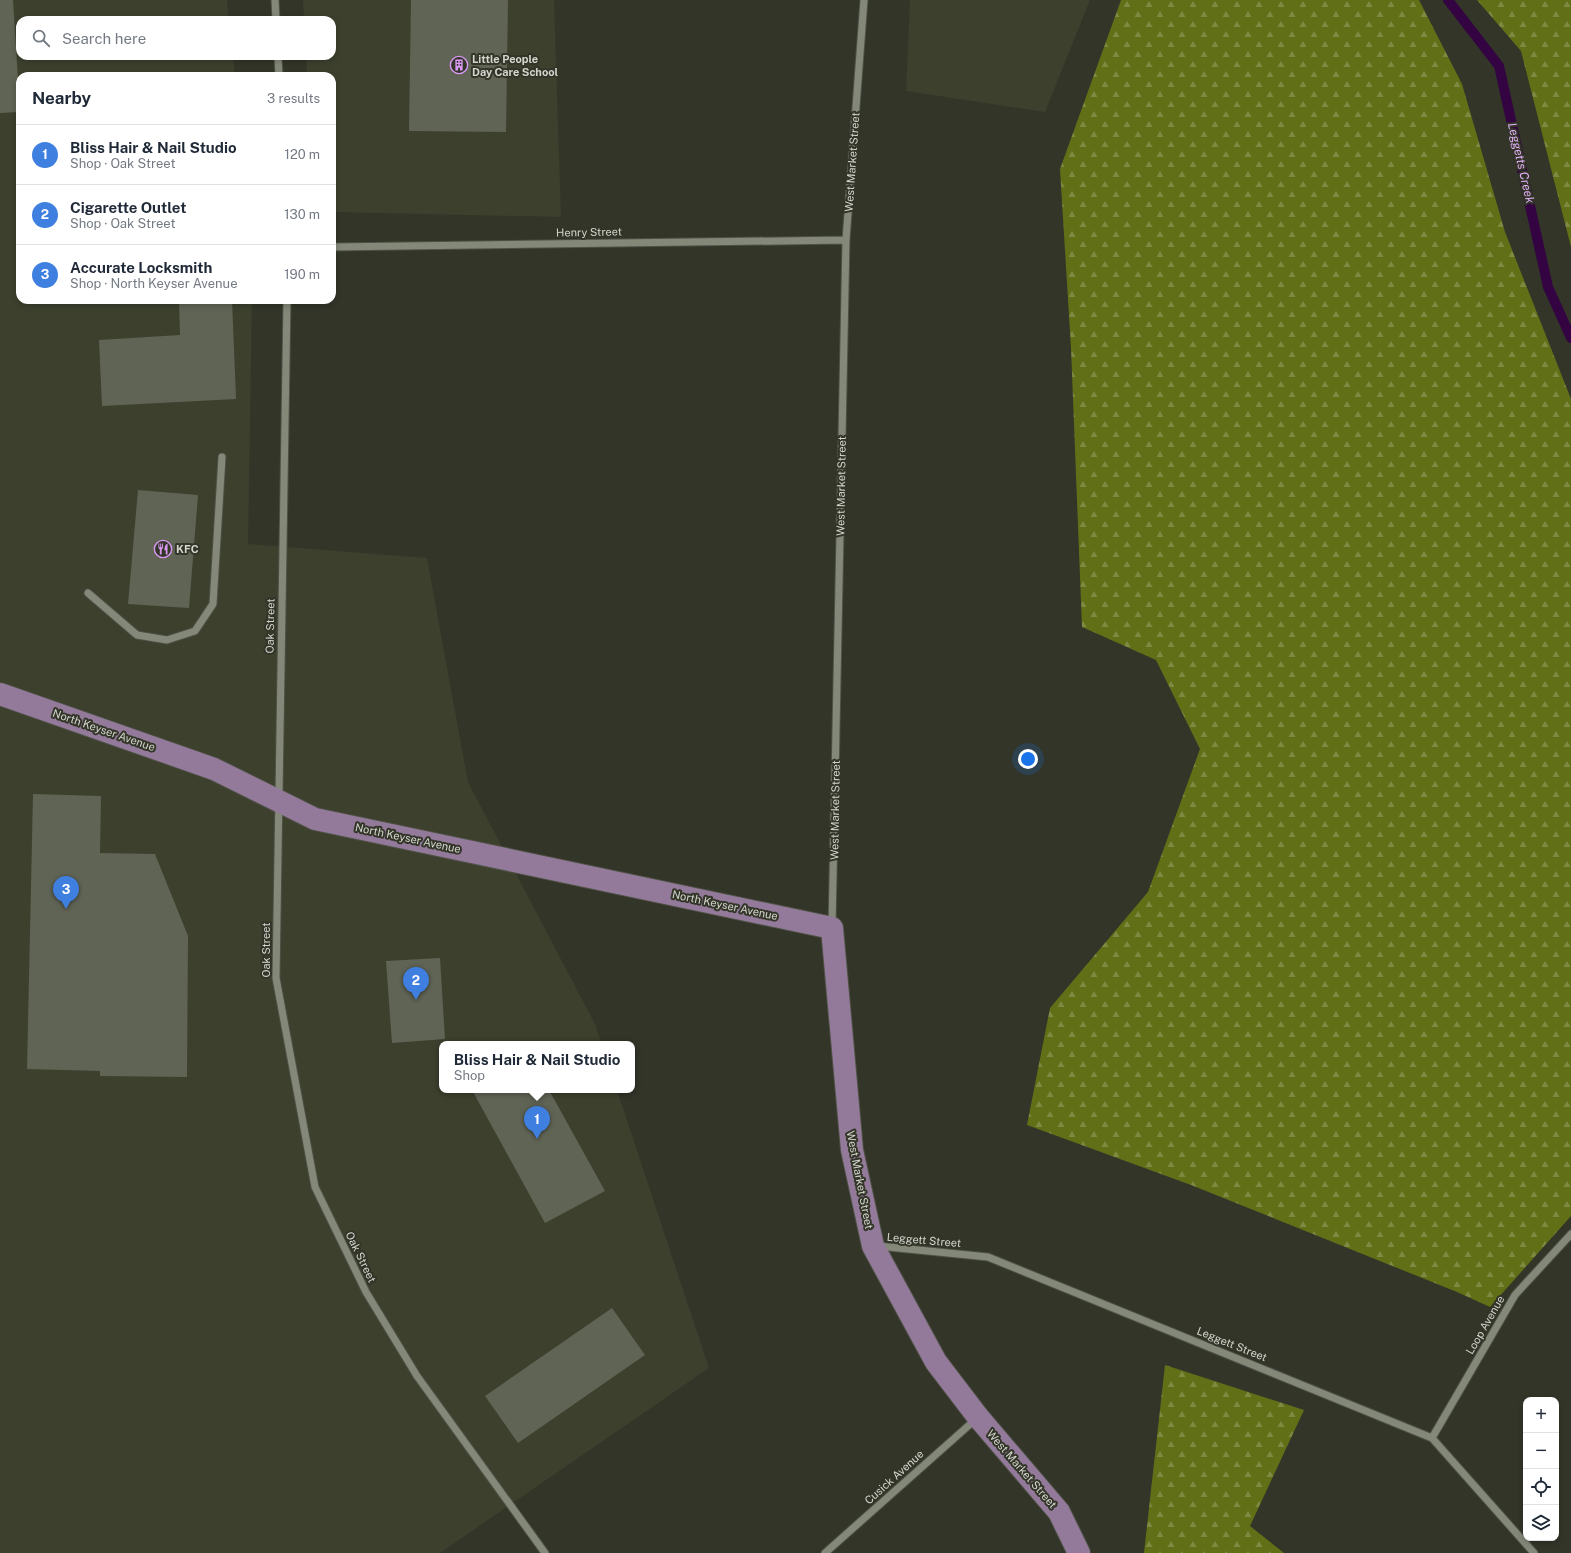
<!DOCTYPE html>
<meta charset="utf-8">
<style>
:root{--surface:#fff;--page:#f2f2f3;--text:#1f2937;--muted:#747a83;--line:#e0e1e3;--accent:#b45309}
body{margin:0;font-family:"Public Sans",sans-serif;background:var(--page);color:var(--text)}
.controls{position:absolute;right:12px;bottom:12px;display:grid;overflow:hidden;border-radius:8px;box-shadow:0 2px 6px #0003}
.controls button{width:36px;height:36px;display:grid;place-items:center;padding:0;border:0;border-bottom:1px solid var(--line);background:var(--surface);color:var(--text);font:20px sans-serif}
.you{position:absolute;left:1028px;top:759px;width:14px;height:14px;margin:-10px;border:3px solid #fff;border-radius:50%;background:#1a73e8;box-shadow:0 0 0 6px #1a73e833}
.badge{display:grid;place-items:center;width:26px;height:26px;border-radius:50%;background:var(--accent);color:#fff;font-size:13px;font-weight:700}
.pin{position:absolute;translate:-50% -33px;filter:drop-shadow(0 1px 2px #0008)}
.pin::after{content:'';position:absolute;top:21px;width:14px;height:12px;background:inherit;clip-path:polygon(0 0,100% 0,50% 100%)}
.popup{position:absolute;left:439px;top:1041px;width:196px;height:52px;box-sizing:border-box;display:grid;place-content:center;border-radius:8px;background:var(--surface);filter:drop-shadow(0 1px 3px #0005);font-size:13px;white-space:nowrap;color:var(--muted)}
.popup b{font-size:15px;color:var(--text)}
.popup::after{content:'';position:absolute;left:50%;top:100%;margin-left:-8px;border:8px solid transparent;border-top-color:var(--surface)}
.list{margin:0;padding:0;list-style:none}
h2{display:flex;justify-content:space-between;align-items:center;height:52px;margin:0;padding:0 16px;font-size:17px}
h2 small{font-size:13px;font-weight:400;color:var(--muted)}
.list li{display:grid;grid-template-columns:26px 1fr auto;gap:12px;align-items:center;box-sizing:border-box;height:60px;padding:0 16px;border-top:1px solid var(--line)}
.list b{display:block;font-size:15px;white-space:nowrap}
.list p{margin:0;font-size:13px;white-space:nowrap;color:var(--muted)}
.list em{font-size:13px;font-style:normal;color:var(--muted)}
.icon{flex:none;width:22px;height:22px;fill:none;stroke:currentColor;stroke-width:2;stroke-linecap:round;stroke-linejoin:round}
.map{position:relative;flex:none;width:1571px;height:1553px;overflow:hidden}
.search{position:absolute;background:var(--surface);box-shadow:0 2px 6px #0003;left:16px;top:16px;width:320px;height:44px;display:flex;align-items:center;gap:10px;box-sizing:border-box;padding:0 14px;border-radius:12px;color:var(--muted);font-size:15px}
.panel{position:absolute;background:var(--surface);box-shadow:0 2px 6px #0003;left:16px;top:72px;width:320px;height:232px;border-radius:12px}
.map>svg:first-child{display:block}
.built{fill:#3c402d}
.forest{fill:url(#forest-firs)}
.lines{fill:none;stroke-linecap:round;stroke-linejoin:round}
.stream{stroke:#330441;stroke-width:10}
.building{fill:#606455}
.minor-casing{stroke:#4e5146;stroke-width:9}
.major-casing{stroke:#4e5146;stroke-width:24}
.minor{stroke:#848879;stroke-width:7}
.major{stroke:#947a9a;stroke-width:22}
.labels{text-anchor:middle;stroke-width:4;stroke-linejoin:round;paint-order:stroke}
.poi-label{font-size:11px;font-weight:bold;fill:#d4d6ce;stroke:#323528;text-anchor:start}
.street-label{font-size:11px;fill:#d4d6ce;stroke:#323528}
.water-label{font-size:12px;font-style:italic;fill:#e2aef6;stroke:#323528}
</style>
<div class="map">
<svg width="1571" height="1553" viewBox="0 0 1571 1553">
<defs>
<pattern id="forest-firs" width="22" height="20" patternUnits="userSpaceOnUse"><rect width="22" height="20" fill="#617017"/><path d="M5 1l3.5 6h-7zM16 11l3.5 6h-7z" fill="#7e8a42"/></pattern>
</defs>
<rect width="100%" height="100%" fill="#323528"/>
<path class="built" d="M0 0H227L229 20H20V56H233L235 76H20V300H252L248 544 427 558 468 782 595 1024 602 1044H442V1090H617L709 1368 440 1553H0Z
M303 0H554L561 217 332 212V76H307L306 56H332V20H304Z
M910 0H1090L1045 112 906 91Z"/>
<path class="forest" d="M1121 0H1419L1462 84 1505 232 1571 399V1216L1490 1307 1457 1292 1191 1185 1027 1125 1050 1008 1148 892 1200 749 1156 660 1082 627 1071 348 1060 169Z
M1477 0H1571V247L1521 51Z
M1165 1365 1304 1410 1250 1526 1284 1553H1144Z"/>
<g class="lines">
<path class="stream" d="M1448 0 1499 66 1548 287 1571 338"/>
</g>
<path class="building" d="M0 0H13L20 112 0 113Z
M411 0H508L506 132 409 131Z
M179 300H232L236 399 102 406 99 340 180 335Z
M138 490 198 495 189 608 128 604Z
M33 794 101 796 100 853 155 854 188 936 187 1077 100 1076V1071L27 1069Z
M440 958 445 1039 392 1043 386 961Z
M472 1090H549L605 1191 545 1223Z
M612 1308 645 1355 518 1443 485 1396Z"/>
<g class="lines">
<defs>
<path id="minor" d="M275 0 276 20
M278 56 279 76
M332 247 846 240
M287 300 276 978 315 1187 366 1292 417 1376 545 1553
M88 593 137 635 167 640 195 631 213 604 222 457
M832 926 846 240 864 0
M878 1246 988 1257 1432 1438 1534 1553
M1432 1438 1515 1295 1571 1234
M825 1553 976 1419"/>
<path id="major" d="M0 694 214 769 315 819 832 928 852 1150 873 1246 936 1362 978 1417 1059 1512 1079 1553"/>
</defs>
<use href="#minor" class="minor-casing"/>
<use href="#major" class="major-casing"/>
<use href="#minor" class="minor"/>
<use href="#major" class="major"/>
</g>
<defs>
<symbol id="building-ring" viewBox="-11 -11 22 22"><circle r="9.5" fill="#323528" stroke="#db99f5" stroke-width="1.5"/><path d="M-4-6H4V6H1V3H-1V6H-4ZM-2.5-4.3h1.7v1.8h-1.7ZM.8-4.3h1.7v1.8H.8ZM-2.5-1h1.7V.8h-1.7ZM.8-1h1.7V.8H.8Z" fill="#db99f5"/></symbol>
<symbol id="restaurant-ring" viewBox="-11 -11 22 22"><circle r="9.5" fill="#323528" stroke="#db99f5" stroke-width="1.5"/><path d="M-5-6h1v4h1v-4h1v4h1v-4h1v5L-1.5 .5V6h-2V.5L-5-1ZM5-6V6H3V1.5H1.5Q1.5-4 5-6Z" fill="#db99f5"/></symbol>
</defs>
<g fill-rule="evenodd">
<use href="#building-ring" x="449" y="55" width="20" height="20"/>
<use href="#restaurant-ring" x="153" y="539" width="20" height="20"/>
</g>
<g class="labels">
<g class="poi-label">
<text x="472" y="63">Little People<tspan x="472" dy="13">Day Care School</tspan></text>
<text x="176" y="553">KFC</text>
</g>
<g class="street-label">
<text transform="translate(852 162) rotate(-86)" y="4">West Market Street</text>
<text transform="translate(589 232) rotate(-1)" y="4">Henry Street</text>
<text transform="translate(841 486) rotate(-89)" y="4">West Market Street</text>
<text transform="translate(270 626) rotate(-89)" y="4">Oak Street</text>
<text transform="translate(104 730) rotate(19)" y="4">North Keyser Avenue</text>
<text transform="translate(835 810) rotate(-89)" y="4">West Market Street</text>
<text transform="translate(408 838) rotate(12)" y="4">North Keyser Avenue</text>
<text transform="translate(725 905) rotate(12)" y="4">North Keyser Avenue</text>
<text transform="translate(266 950) rotate(-90)" y="4">Oak Street</text>
<text transform="translate(860 1180) rotate(79)" y="4">West Market Street</text>
<text transform="translate(924 1240) rotate(5)" y="4">Leggett Street</text>
<text transform="translate(361 1257) rotate(64)" y="4">Oak Street</text>
<text transform="translate(1485 1325) rotate(-60)" y="4">Loop Avenue</text>
<text transform="translate(1232 1344) rotate(22)" y="4">Leggett Street</text>
<text transform="translate(1022 1469) rotate(49)" y="4">West Market Street</text>
<text transform="translate(894 1477) rotate(-42)" y="4">Cusick Avenue</text>
</g>
<g class="water-label">
<text transform="translate(1521 163) rotate(77)" y="4">Leggetts Creek</text>
</g>
</g>
</svg>
<div class="controls">
<button>+</button>
<button>−</button>
<button><svg class="icon" aria-label="locate" viewBox="0 0 24 24"><circle cx="12" cy="12" r="6"/><path d="M12 2v4M12 18v4M2 12h4M18 12h4"/></svg></button>
<button><svg class="icon" aria-label="layers" viewBox="0 0 24 24"><path d="M12 4l9 5-9 5-9-5zM3 14l9 5 9-5"/></svg></button>
</div>
<div class="you"></div>
<div class="pin badge" style="left:537px;top:1139px;background:#3f7fe0">1</div>
<div class="popup"><b>Bliss Hair &amp; Nail Studio</b>Shop</div>
<div class="pin badge" style="left:416px;top:1000px;background:#3f7fe0">2</div>
<div class="pin badge" style="left:66px;top:909px;background:#3f7fe0">3</div>
<div class="search"><svg class="icon" aria-label="search" viewBox="0 0 24 24"><circle cx="10" cy="10" r="6"/><path d="M15 15l6 6"/></svg>Search here</div>
<section class="panel">
<h2>Nearby<small>3 results</small></h2>
<ul class="list">
<li><span class="badge" style="background:#3f7fe0">1</span><div><b>Bliss Hair &amp; Nail Studio</b><p>Shop · Oak Street</p></div><em>120 m</em></li>
<li><span class="badge" style="background:#3f7fe0">2</span><div><b>Cigarette Outlet</b><p>Shop · Oak Street</p></div><em>130 m</em></li>
<li><span class="badge" style="background:#3f7fe0">3</span><div><b>Accurate Locksmith</b><p>Shop · North Keyser Avenue</p></div><em>190 m</em></li>
</ul>
</section>
</div>
